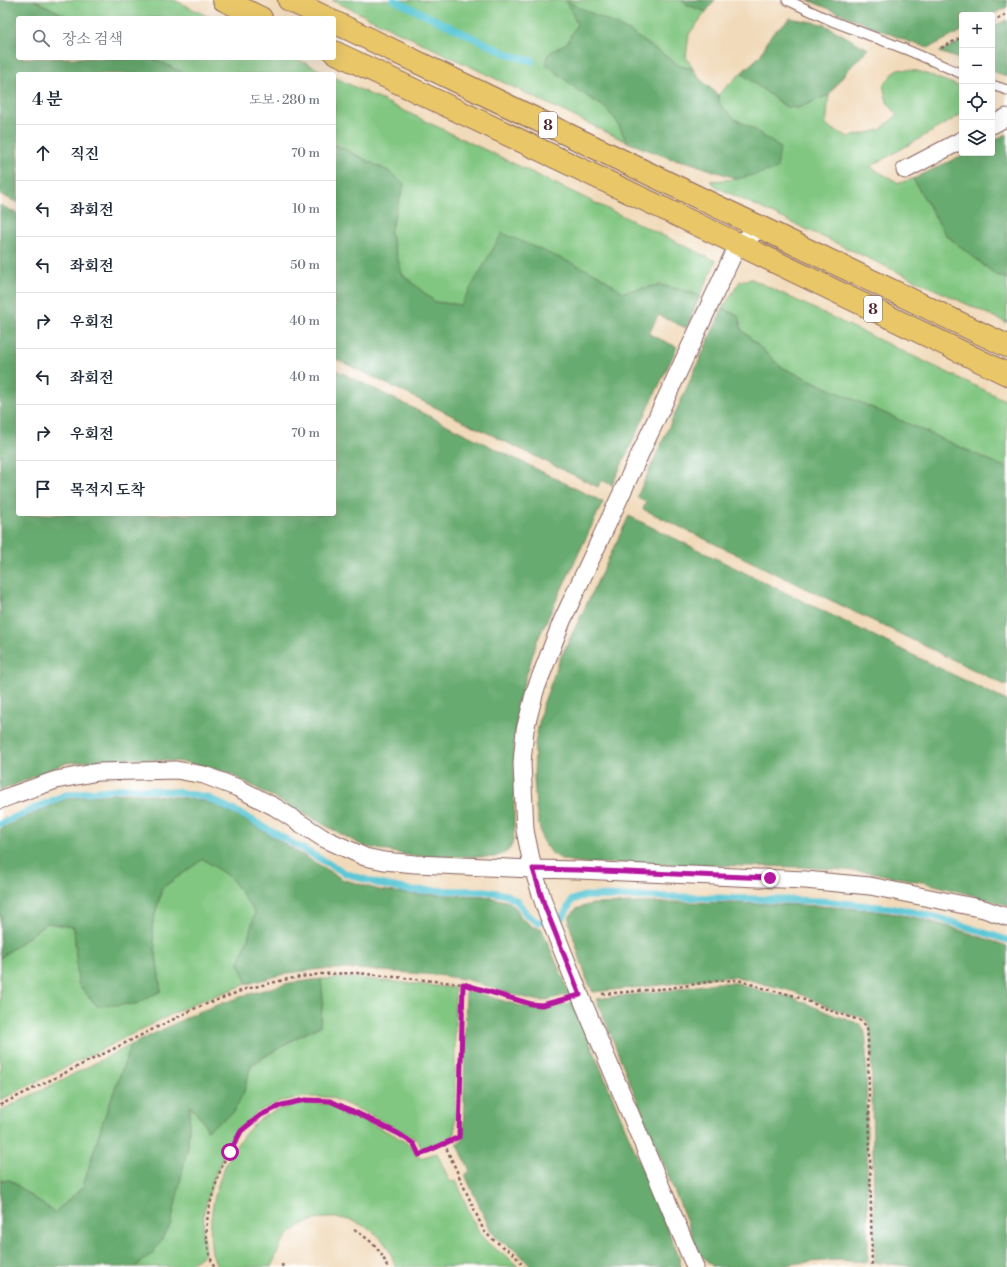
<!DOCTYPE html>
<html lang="ko">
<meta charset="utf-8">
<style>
:root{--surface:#fff;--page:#f6f6f7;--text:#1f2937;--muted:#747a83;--line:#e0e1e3}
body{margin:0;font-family:"Libre Bodoni","Noto Serif KR",serif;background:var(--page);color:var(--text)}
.controls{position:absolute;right:12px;top:12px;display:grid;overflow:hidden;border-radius:4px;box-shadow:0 4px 16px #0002}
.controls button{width:36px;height:36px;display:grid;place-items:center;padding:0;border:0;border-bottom:1px solid var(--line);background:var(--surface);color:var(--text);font:20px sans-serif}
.stop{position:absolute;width:12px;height:12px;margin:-9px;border:3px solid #b5179e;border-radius:50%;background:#fff}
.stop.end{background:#b5179e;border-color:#fff;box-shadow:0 1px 4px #0008}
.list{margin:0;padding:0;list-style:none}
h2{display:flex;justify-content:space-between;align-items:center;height:52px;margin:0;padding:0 16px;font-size:17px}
h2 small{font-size:13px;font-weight:400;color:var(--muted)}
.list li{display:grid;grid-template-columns:26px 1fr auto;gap:12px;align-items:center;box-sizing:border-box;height:56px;padding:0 16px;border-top:1px solid var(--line)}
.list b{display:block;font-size:15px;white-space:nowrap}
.list em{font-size:13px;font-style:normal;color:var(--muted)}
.icon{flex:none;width:22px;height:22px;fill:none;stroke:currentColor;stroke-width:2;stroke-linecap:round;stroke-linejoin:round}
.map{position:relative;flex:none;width:1007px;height:1267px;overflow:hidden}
.search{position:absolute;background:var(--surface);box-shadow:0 4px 16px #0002;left:16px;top:16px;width:320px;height:44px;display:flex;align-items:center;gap:10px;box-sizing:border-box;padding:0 14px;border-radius:4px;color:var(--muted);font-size:15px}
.panel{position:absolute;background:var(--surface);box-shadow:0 4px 16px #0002;left:16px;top:72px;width:320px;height:444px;border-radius:4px}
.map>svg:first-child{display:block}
.green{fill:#81c681;stroke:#667256}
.forest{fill:#68ab6f;stroke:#59654d}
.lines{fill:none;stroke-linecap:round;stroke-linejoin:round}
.stream{stroke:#5cc7d6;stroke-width:7}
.lane-casing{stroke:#84605d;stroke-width:11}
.street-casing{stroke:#84605d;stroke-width:19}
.highway-casing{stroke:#84605d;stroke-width:24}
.path{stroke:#84605d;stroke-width:2.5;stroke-dasharray:3 3;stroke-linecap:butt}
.lane{stroke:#fff;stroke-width:9}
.street{stroke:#fff;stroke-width:17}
.highway{stroke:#e9c769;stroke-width:22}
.route{stroke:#b5179e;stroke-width:5}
.labels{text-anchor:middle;stroke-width:3.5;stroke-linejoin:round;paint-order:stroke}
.shield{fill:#fff;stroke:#80626b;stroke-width:1}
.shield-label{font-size:15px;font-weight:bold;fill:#4a1f2b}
</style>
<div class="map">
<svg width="1007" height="1267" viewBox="0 0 1007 1267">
<rect width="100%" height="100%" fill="#fff"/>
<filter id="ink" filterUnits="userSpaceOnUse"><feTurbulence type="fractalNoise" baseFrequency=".025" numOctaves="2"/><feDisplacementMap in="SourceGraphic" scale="8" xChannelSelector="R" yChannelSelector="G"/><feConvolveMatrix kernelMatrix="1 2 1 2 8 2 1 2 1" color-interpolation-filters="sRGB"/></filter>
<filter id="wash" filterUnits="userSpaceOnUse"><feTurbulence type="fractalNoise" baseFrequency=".012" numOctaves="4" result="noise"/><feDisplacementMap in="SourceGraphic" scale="16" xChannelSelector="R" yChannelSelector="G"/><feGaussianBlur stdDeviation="0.9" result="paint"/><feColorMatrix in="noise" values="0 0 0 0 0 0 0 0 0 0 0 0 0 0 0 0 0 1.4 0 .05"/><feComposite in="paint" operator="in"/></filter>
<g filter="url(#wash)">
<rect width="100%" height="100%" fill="#f1daba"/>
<path class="green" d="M34 0H174L211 18H70Z
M332 0H682L688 5 706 12 689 34 686 57 693 69 680 66 629 31 577 24 568 42 548 54 580 92 603 106 616 120 627 142Z
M152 58H295L328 74H186Z
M897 69 918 71 962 87V114L870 167 899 183 913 179 946 235 996 275 1007 279V323L718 188 710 181 737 179 780 148 755 130 735 119 720 105 718 95 741 73 786 107 798 108 829 95 826 126 849 137 880 130 897 115 887 102 883 85Z
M334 77 716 261 700 296 686 291 660 285 623 292 597 274 461 305 435 302 402 274 390 232 404 184 388 171 334 144Z
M752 279 1007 401V468L781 367 741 329 739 317 723 308 740 281Z
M203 859 231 878 255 913 248 939 239 963 247 984 192 1004 0 1100V958L47 923 74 927 78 984 97 1006 161 991 152 926 162 888Z
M356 978 455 988V1134L422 1150 418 1141 403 1132 360 1110 330 1097H305L281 1101 257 1112 239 1129 225 1151 214 1178 204 1211 203 1234 205 1254 186 1267H135L153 1253 188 1146 190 1106 203 1121 244 1092 251 1065 296 1038 320 1026 323 999 321 979Z
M131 1045 102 1124 83 1187 55 1212 35 1199 10 1180 0 1181V1111Z
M305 1103 329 1104 358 1117 394 1135 411 1146 418 1157 420 1158 437 1153 450 1182 456 1180C463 1196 475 1231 487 1242 497 1252 508 1255 518 1267H395C387 1221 325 1202 291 1233 281 1242 276 1254 272 1267H217C216 1262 213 1258 212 1253 204 1209 225 1144 262 1118 275 1109 290 1106 305 1103Z"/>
<path class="forest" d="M0 0H34L70 18H18V58H152L186 74H18V203L0 194Z
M682 0H715L706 12 688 5Z
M808 0H1007V7L991 15H962V31L928 48 907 41Z
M566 1 629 31 680 66 693 69 700 79 718 95 720 105 735 119 755 130 780 148 777 169 737 179 688 162 669 158 627 142 616 120 603 106 580 92 546 64 548 54 568 42 577 24Z
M790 18 823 24 868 49 845 73 829 95 798 108 786 107 741 73 760 56 771 35Z
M1007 20V76L992 71V27Z
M962 41V60L939 52Z
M1007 134V279L996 275 946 235 913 179 967 153H992V141Z
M334 144 388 171 404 184 390 232 402 274 435 302 461 305 502 233 597 274 623 292 660 285 686 291 700 296 686 328 658 315 649 334 677 347 612 485 601 480 598 487 334 358Z
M0 205 18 214V514H334V369L603 502 537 641 519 699 514 746V834C512 849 510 852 494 857L412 856 363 846 227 772 184 762 130 758 66 763 0 791Z
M723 308 739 317 741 329 781 367 1007 468V686L643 509 646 502 637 497Z
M629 516 1007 701V906L994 901 927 883 869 872 802 867 586 863 563 860 550 852 542 840 536 809 534 778 535 744 542 707 560 659Z
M126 793 177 797 205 801 242 818 342 879 379 890 410 894 484 896 509 902 516 908 522 919 533 927 541 928 570 994 542 1001 529 999 465 979 436 975 357 969H321L288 973 247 984 239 963 248 939 255 913 231 878 203 859 162 888 152 926 161 991 136 1004 97 1006 78 984 74 927 47 923 0 958V829L66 799 89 796Z
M682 902C753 904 826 903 896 914 934 920 971 934 1007 946V1267H915L875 1262 871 1036 869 1024 864 1018 837 1010 795 992 738 977H715L670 984 593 992 587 980 569 923 570 916 576 909 591 904Z
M321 979 323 999 320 1026 296 1038 251 1065 244 1092 233 1113 207 1130 203 1121 190 1106 188 1146 171 1224 153 1253 135 1267H0V1181L10 1180 35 1199 55 1212 83 1187 102 1124 131 1045 198 1012 246 995 289 983Z
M715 983H737L764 992 791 997 836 1016 860 1024 864 1029 866 1039 868 1262 836 1260 799 1263 774 1267H713L700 1254 596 999 672 990Z
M471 991C490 996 521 1008 540 1009 551 1009 562 1005 573 1002L679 1257 681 1267H531L517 1251 500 1241 492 1233 465 1175 470 1171 457 1143 463 1139 466 992Z"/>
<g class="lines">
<path class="stream" d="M394 0 510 55 532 61
M0 824 65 795 88 792 127 788 177 792 206 797 243 815 345 873 379 884 409 890 486 891 507 895 518 902 526 914 537 922 563 917 572 900 584 896 682 897 824 901 898 909 939 918 1007 940"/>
</g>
</g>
<g filter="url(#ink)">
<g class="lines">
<defs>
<path id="lane" d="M787 0 832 21 905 49 962 74
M992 85 1007 90"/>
<path id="street" d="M992 125 1007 117
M905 170 962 140
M0 800 13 795 56 780 98 772 176 770 204 775 238 788 275 807 323 838 365 857 384 861 415 864 533 869 579 870 805 880 870 886 984 909 1007 917
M695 1267 580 995 545 907 533 869 525 830 522 763 525 730 535 691 562 621 738 244 762 228"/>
<path id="highway" d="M224 0 261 18
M289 0 327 18
M334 22 1007 346
M334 52 738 244 1007 374"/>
</defs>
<use href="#lane" class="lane-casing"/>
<use href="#street" class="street-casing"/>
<use href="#highway" class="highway-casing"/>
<path class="path" d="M992 22 1007 14
M941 48 962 37
M602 994 671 988 715 981 738 980 766 989 792 995 837 1013 862 1021 867 1028 868 1040 872 1267
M0 1105 196 1008 246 989 288 979 321 974 357 973 434 981 463 984 531 1004 542 1005 561 1001
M444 1143 484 1231 492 1239 514 1254 524 1267
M354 1230C370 1239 381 1249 387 1267
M214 1267C202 1238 206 1216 215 1187 220 1169 229 1147 241 1132 259 1108 300 1096 329 1101 342 1104 362 1115 374 1121 385 1127 406 1136 413 1144 416 1147 418 1152 419 1155L459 1137 463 984
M282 1267 283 1262"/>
<use href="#lane" class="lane"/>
<use href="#street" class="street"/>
<use href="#highway" class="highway"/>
</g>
</g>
<g class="lines" filter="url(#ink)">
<path class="route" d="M230 1152 241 1131 261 1115 282 1105 305 1100 330 1101 359 1114 399 1134 414 1144 419 1155 459 1137 463 984 531 1004 542 1005 580 995 545 907 533 869 579 870 770 878"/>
</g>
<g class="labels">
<g class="shield">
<rect x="539" y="112" width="18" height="26" rx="3"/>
<rect x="864" y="296" width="18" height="26" rx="3"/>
</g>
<g class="shield-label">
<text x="548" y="130">8</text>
<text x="873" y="314">8</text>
</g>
</g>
</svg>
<div class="controls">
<button>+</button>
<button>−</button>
<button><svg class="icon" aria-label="locate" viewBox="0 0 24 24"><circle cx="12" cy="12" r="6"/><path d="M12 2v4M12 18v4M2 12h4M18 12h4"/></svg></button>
<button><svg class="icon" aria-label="layers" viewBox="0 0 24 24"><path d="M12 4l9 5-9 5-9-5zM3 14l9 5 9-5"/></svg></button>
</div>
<div class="stop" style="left:230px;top:1152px"></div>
<div class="stop end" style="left:770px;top:878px"></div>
<div class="search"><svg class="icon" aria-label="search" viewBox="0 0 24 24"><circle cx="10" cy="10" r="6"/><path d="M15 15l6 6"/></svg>장소 검색</div>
<section class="panel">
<h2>4 분<small>도보 · 280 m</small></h2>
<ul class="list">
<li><svg class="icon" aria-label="ahead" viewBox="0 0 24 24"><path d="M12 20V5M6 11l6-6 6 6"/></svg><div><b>직진</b></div><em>70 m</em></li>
<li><svg class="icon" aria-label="left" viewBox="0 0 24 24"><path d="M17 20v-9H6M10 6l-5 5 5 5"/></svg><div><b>좌회전</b></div><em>10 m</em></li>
<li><svg class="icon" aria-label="left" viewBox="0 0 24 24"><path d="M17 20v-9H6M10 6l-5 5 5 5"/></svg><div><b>좌회전</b></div><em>50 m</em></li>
<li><svg class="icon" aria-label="right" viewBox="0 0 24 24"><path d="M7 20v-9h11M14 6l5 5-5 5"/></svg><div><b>우회전</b></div><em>40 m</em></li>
<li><svg class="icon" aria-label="left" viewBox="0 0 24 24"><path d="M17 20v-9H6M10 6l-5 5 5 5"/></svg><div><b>좌회전</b></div><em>40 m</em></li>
<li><svg class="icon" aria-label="right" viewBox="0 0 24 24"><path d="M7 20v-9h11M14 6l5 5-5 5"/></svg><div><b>우회전</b></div><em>70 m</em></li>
<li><svg class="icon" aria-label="arrive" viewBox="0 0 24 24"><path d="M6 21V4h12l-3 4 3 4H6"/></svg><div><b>목적지 도착</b></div></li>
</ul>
</section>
</div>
